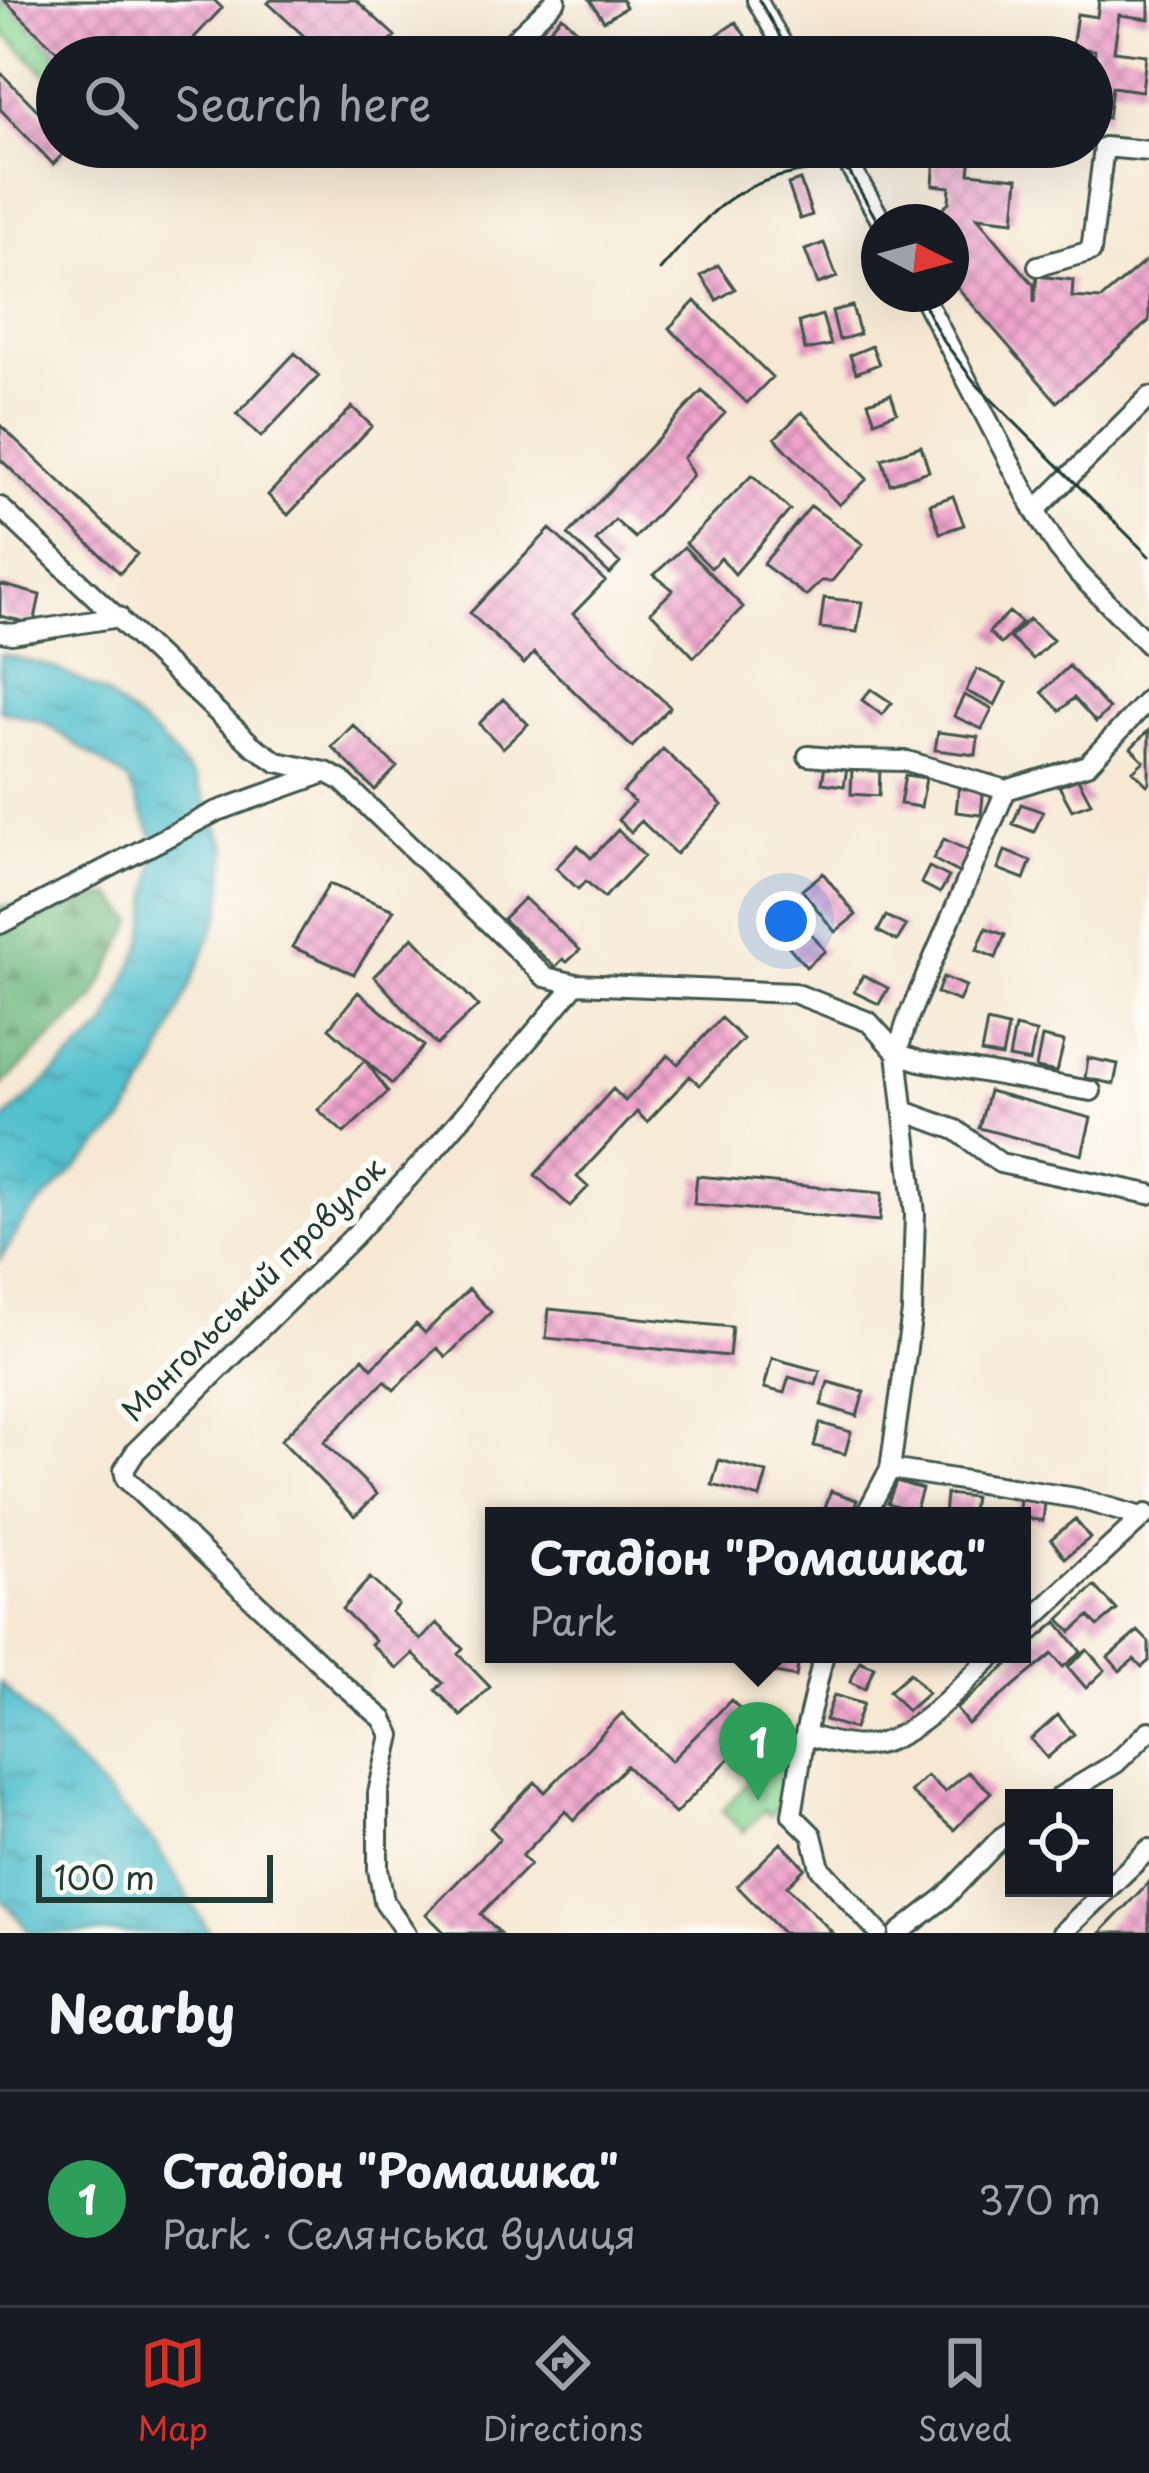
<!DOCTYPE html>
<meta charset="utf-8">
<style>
:root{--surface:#171b24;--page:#20242c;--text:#f1f3f6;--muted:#9ea1a6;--line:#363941;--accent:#d93025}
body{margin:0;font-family:"Playpen Sans",sans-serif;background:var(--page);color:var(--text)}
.controls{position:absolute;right:36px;bottom:36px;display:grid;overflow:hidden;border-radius:0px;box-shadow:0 12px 48px #0002}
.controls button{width:108px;height:108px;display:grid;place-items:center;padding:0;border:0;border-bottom:3px solid var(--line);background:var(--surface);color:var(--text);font:60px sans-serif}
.compass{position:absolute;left:861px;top:204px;width:108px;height:108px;border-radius:50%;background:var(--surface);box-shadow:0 12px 48px #0002;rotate:96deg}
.scale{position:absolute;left:36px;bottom:30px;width:237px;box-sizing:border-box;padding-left:12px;border:6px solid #1f3d34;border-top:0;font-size:33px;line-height:42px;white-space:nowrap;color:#1f3d34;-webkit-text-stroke:9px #fdfcf7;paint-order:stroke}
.you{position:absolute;left:786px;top:921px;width:42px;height:42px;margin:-30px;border:9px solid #fff;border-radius:50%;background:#1a73e8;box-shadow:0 0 0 18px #1a73e833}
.badge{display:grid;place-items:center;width:78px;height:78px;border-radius:50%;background:var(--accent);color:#fff;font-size:39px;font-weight:700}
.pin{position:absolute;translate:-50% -99px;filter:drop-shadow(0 3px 6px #0008)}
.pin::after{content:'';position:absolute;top:63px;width:42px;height:36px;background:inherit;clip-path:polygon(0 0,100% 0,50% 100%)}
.popup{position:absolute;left:485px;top:1507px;width:546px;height:156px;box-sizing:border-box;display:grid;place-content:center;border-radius:0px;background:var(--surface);filter:drop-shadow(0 3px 9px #0005);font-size:39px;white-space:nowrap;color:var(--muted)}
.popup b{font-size:45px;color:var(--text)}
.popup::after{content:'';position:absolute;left:50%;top:100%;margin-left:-24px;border:24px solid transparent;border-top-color:var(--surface)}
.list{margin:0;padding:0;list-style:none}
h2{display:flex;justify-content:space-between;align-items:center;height:156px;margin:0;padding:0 48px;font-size:51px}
h2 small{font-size:39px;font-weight:400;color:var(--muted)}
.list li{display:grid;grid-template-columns:78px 1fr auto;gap:36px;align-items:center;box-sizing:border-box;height:216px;padding:0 48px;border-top:3px solid var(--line)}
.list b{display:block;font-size:45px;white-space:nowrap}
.list p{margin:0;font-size:39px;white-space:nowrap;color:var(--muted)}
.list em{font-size:39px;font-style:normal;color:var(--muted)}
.icon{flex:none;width:66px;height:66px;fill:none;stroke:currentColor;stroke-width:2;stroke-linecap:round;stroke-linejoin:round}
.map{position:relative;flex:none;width:1149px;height:1933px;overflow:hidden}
.search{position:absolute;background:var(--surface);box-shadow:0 12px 48px #0002;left:36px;right:36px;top:36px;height:132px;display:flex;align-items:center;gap:30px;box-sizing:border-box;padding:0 42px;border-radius:66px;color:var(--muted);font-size:45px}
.sheet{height:372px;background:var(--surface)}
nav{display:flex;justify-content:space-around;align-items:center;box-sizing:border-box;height:168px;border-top:3px solid var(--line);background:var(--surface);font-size:33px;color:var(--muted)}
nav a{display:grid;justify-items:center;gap:6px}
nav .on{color:var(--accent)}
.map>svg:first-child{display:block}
.grass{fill:url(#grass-dots);stroke:#558a65;stroke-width:3}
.forest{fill:url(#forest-firs);stroke:#487a5a;stroke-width:3}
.park{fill:#8bd896;stroke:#558a65;stroke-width:3}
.water{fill:url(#water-ripples);stroke:#397e80;stroke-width:3}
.building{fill:url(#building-cross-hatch)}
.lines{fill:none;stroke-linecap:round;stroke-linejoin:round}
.minor-casing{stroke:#3f574c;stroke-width:24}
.minor{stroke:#fff;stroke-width:18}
.tram{stroke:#1f3d34;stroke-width:3}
.labels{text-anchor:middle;stroke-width:12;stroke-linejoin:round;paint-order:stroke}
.street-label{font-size:30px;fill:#1f3d34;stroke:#fdfcf7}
</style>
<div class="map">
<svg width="1149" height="1933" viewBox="0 0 1149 1933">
<defs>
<pattern id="grass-dots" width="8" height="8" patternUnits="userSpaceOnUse" patternTransform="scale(3)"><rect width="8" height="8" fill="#8bd896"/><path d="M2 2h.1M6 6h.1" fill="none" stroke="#78ba82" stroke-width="1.8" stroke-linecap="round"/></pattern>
<pattern id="forest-firs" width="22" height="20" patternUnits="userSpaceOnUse" patternTransform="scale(3)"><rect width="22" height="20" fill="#70b87f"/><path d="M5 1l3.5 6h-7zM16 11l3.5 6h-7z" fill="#5b9769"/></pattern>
<pattern id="water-ripples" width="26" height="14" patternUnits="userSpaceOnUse" patternTransform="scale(3)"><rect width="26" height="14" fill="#53c0cd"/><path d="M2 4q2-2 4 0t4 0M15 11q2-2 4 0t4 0" fill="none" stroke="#449da7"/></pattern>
<pattern id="building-cross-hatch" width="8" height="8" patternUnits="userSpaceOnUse" patternTransform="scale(3)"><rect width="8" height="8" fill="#f0a2cc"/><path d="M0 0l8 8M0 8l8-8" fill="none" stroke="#c285a6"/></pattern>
</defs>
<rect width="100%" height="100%" fill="#fdfcf7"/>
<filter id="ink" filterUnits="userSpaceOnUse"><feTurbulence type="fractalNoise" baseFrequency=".00833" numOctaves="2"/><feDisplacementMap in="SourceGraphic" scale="24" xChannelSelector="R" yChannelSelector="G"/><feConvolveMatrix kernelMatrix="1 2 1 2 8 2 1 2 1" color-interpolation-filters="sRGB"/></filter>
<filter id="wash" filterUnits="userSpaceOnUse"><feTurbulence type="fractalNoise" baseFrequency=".004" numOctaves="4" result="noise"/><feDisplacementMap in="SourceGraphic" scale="48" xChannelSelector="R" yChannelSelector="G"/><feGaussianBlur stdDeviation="2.7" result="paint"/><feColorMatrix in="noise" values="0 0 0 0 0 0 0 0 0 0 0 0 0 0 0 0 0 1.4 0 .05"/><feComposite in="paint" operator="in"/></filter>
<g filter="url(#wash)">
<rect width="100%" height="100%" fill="#f6e8d3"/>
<path class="grass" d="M0 0H4L63 57H57V85L0 29Z"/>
<path class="forest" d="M111 894 134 921 94 998 0 1087V906L62 910Z"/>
<path class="park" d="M782 1753 796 1758 793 1779 787 1786 793 1792 770 1815 764 1810 744 1832 722 1811 766 1763Z"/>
<path class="water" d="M0 654 55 668 103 692 159 738 196 780 227 847 221 911 158 1062 124 1121 24 1220 0 1260V1130L8 1116 105 1027 144 939 157 845 127 779 43 722 0 710Z
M0 1682 157 1846 210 1933H30L0 1896Z"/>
<g id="blocks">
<path class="building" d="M4 0H214L222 8 176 57H63Z
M271 0H356L395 36 376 57H327L268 3Z
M590 0H622L626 7 604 21Z
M1099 0H1149V19L1119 15 1114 51 1146 55 1142 91 1112 87 1108 118 1092 116 1095 50 1072 48 1077 14 1097 17Z
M562 16 584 37 568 53 546 33Z
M736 22 749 42 726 57 714 37Z
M0 72 57 130V147H70L53 164 0 109Z
M935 154 971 156 969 173 1018 178 1014 221 977 217 1034 285V303L1037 276 1073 280 1072 297 1101 299 1149 258V321L1057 402 951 280V222H927L949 202 950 187 933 185Z
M800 180 812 215 800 219 788 184Z
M824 243 837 277 818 284 805 250Z
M718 265 735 289 717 300 701 276Z
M695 301 772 377 747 403 669 328Z
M852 306 860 334 839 340 832 311Z
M822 315 831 345 805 350 799 322Z
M872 346 879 364 856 373 850 355Z
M295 353 319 376 261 437 237 414Z
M702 391 725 413 683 458 693 475 635 538 615 520 596 541 620 563 610 574 568 535Z
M891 394 897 412 875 421 868 402Z
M352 407 372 426 288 515 268 495Z
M802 412 867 479 839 505 775 438Z
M0 425 137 554 120 573 0 459Z
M921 446 929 471 890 484 882 459Z
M752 475 790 510 735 574 721 558 711 568 686 543Z
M953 496 964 525 940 533 930 504Z
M811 506 863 544 832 581H821L806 596 763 564Z
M550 529 605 581 573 614 670 707 632 747 534 653 524 664 470 613Z
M684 547 743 607 694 657 651 612 673 590 654 575Z
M0 584 40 595 34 624 0 616Z
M824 598 862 602 857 632 820 628Z
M1009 612 1022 623 1001 644 989 632Z
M1029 619 1053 640 1033 659 1010 638Z
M1069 666 1109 709 1096 722 1074 698 1060 711 1042 692Z
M977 669 1006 683 995 705 966 691Z
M871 689 892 703 882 715 862 700Z
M964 695 992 709 982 729 954 716Z
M503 699 528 724 503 748 479 724Z
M353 725 397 767 375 790 332 747Z
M1149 730V783L1147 785 1133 771 1144 761 1131 748Z
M938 732 978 737 976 755 935 750Z
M663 749 722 805 676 854 641 821 631 832 618 820 634 802 623 792Z
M825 765 847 768 844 786 822 783Z
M852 769 880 770 879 796 851 794Z
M905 775 926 778 921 807 900 804Z
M1078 779 1091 803 1072 810 1059 786Z
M959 784 984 786 981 815 956 812Z
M1021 804 1043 812 1034 832 1013 824Z
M618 830 644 856 604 898 586 881 578 889 556 868 578 845 591 858Z
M944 839 971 852 959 873 933 859Z
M1005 851 1031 861 1024 879 998 869Z
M929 867 949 877 940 893 921 883Z
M823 873 856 915 835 932 802 890Z
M329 884 394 910 354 974 292 947Z
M524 898 580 950 567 962 563 959 555 967 503 919Z
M790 908 825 951 806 967 770 924Z
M886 916 906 926 897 941 878 931Z
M986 928 1005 935 996 958 977 950Z
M413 937 478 1006 437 1045 374 976Z
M863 975 888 988 879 1004 854 992Z
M943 977 966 986 959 1001 937 993Z
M358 992 424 1046 392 1084 329 1028Z
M721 1018 743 1039 700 1085 690 1076 647 1122 637 1112 577 1177 588 1187 570 1206 535 1175 613 1089 625 1101 668 1055 678 1064Z
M987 1022 1008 1027 1002 1057 981 1053Z
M1015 1027 1036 1032 1030 1062 1009 1058Z
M1042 1037 1064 1042 1057 1072 1036 1068Z
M1088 1058 1118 1064 1114 1084 1085 1078Z
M365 1060 388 1092 344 1133 318 1110Z
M989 1091 1091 1118 1082 1155 979 1128Z
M697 1176 882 1193 880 1221 694 1204Z
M469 1289 491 1312 446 1357 437 1348 394 1390 385 1381 324 1442 377 1494 355 1516 281 1440 363 1358 372 1368 416 1324 425 1333Z
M549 1309 732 1327 729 1356 546 1338Z
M772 1358 820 1371 816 1385 789 1377 784 1393 764 1388Z
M828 1382 864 1392 857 1416 821 1405Z
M820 1423 851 1432 845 1454 814 1446Z
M719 1460 767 1473 760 1498 712 1485Z
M896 1481 922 1489 915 1512 888 1503Z
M831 1491 857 1500 851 1516H822Z
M946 1494 974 1497 971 1516H944Z
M1020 1499 1045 1502 1043 1521 1018 1516Z
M1075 1519 1090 1538 1065 1558 1051 1539Z
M370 1578 398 1604 391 1612 421 1640 437 1623 463 1649 458 1654 490 1687 461 1716 436 1690 443 1683 413 1654 397 1669 371 1644 375 1640 342 1609Z
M1095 1586 1117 1610 1098 1626 1089 1616 1071 1632 1059 1619Z
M1057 1622 1081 1652 1063 1667 1052 1654 968 1724 956 1709Z
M1138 1631 1149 1642V1661L1142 1667 1134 1659 1120 1671 1108 1657Z
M1087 1650 1105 1670 1086 1688 1068 1667Z
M764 1654H800L796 1677 760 1670Z
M860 1661 874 1667 865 1689 850 1682Z
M910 1673 928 1693 907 1711 889 1691Z
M834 1695 863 1704 854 1729 825 1720Z
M731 1700 759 1728 675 1814 626 1766 574 1820 565 1811 522 1856 530 1864 481 1914 500 1933H445L426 1914 500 1838 490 1828 535 1782 545 1792 622 1713 671 1761Z
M1058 1715 1074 1734 1047 1758 1031 1739Z
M968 1772 991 1792 954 1830 910 1792 927 1776 945 1792Z
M781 1843 805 1868 787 1886 833 1933H783L737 1886Z
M1149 1882V1933H1100Z"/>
</g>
</g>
<g filter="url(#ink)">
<use href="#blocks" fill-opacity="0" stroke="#3f574c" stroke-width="3"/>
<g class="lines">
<defs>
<path id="minor" d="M757 0 789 57
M496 57 556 0
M839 147 882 222
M1038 266 1091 251 1104 147 1149 151
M922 294 1035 511 1058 548 1079 574 1149 645
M0 507 252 745 277 762 326 772 342 781 545 977 576 984 794 993 869 1022 897 1053 919 1061 1091 1091
M1035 511 1149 397
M0 632 12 634 119 617
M808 756 853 760 907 761 1006 790
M0 924 215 812 322 774
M904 1111 956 1130 1000 1163 1149 1194
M890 1469 1076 1498 1141 1517
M865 1516 890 1469 912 1312 915 1214 897 1053 908 1018 1006 790 1087 765 1149 699
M1022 1629 1146 1514
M824 1654 805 1734 792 1815 812 1835 820 1868 879 1933
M805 1734C828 1742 857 1750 881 1743 923 1731 963 1683 995 1654
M1058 1798 1116 1763 1149 1731
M406 1933 384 1901 378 1869V1793L391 1735 383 1719 343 1685 126 1479 124 1470 136 1451 352 1238 435 1149 576 984
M899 1933 945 1897 1002 1837 1014 1829
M1062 1933 1149 1849"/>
</defs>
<use href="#minor" class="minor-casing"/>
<use href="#minor" class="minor"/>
<path class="tram" d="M759 0 792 57
M835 147 879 224
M660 270C710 213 733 180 813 170 828 169 837 165 850 173
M918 294 942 339 976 384 1149 556"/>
</g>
</g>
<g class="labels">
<g class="street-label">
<text transform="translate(254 1290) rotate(-45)" y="10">Монгольський провулок</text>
</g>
</g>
</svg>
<div class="controls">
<button><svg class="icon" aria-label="locate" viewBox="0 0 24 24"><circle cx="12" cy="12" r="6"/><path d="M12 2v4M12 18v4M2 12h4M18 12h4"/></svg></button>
</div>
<svg class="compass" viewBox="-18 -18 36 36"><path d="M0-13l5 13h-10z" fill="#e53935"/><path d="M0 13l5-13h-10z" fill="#9ea1a6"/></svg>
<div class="scale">100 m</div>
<div class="you"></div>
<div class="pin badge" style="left:758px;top:1801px;background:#2e9e5b">1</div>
<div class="popup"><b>Стадіон &quot;Ромашка&quot;</b>Park</div>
<div class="search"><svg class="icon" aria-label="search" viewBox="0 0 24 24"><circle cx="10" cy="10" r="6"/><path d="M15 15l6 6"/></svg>Search here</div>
</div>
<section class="sheet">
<h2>Nearby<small></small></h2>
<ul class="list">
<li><span class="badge" style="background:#2e9e5b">1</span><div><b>Стадіон &quot;Ромашка&quot;</b><p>Park · Селянська вулиця</p></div><em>370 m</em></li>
</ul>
</section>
<nav>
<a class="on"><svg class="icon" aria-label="map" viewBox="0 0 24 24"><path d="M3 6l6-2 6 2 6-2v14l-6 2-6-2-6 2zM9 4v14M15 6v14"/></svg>Map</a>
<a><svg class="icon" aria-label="directions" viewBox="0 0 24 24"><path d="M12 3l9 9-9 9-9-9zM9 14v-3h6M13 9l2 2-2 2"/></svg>Directions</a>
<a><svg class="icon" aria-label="saved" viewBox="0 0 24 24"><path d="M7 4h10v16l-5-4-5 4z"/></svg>Saved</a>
</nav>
